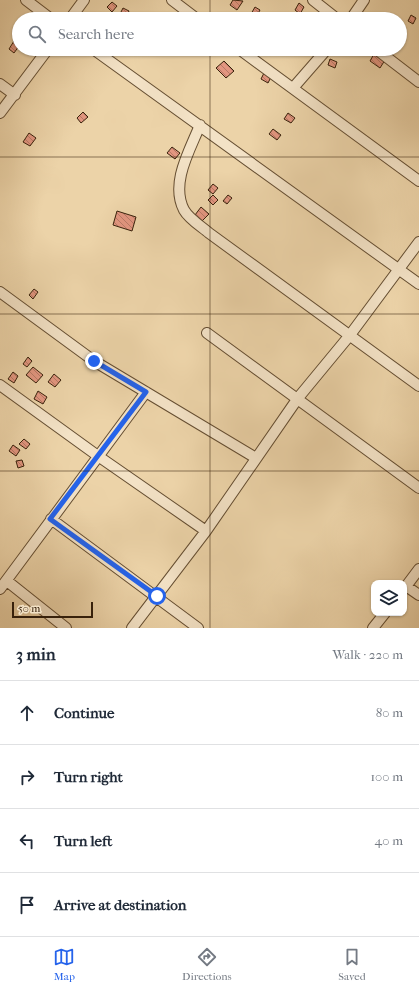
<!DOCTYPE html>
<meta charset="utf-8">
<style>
:root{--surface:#fff;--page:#f6f6f7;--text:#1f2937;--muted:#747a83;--line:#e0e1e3;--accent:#2563eb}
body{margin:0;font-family:"IM FELL French Canon",serif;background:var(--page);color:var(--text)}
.controls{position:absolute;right:12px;bottom:12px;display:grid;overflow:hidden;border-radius:8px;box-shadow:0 1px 3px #0004}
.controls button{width:36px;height:36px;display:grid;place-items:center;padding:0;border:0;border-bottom:1px solid var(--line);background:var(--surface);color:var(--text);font:20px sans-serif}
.scale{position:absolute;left:12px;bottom:10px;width:81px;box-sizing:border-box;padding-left:4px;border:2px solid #38210b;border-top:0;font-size:11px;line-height:14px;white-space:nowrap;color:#38210b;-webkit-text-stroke:3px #f3e2c6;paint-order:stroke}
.stop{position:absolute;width:12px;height:12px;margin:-9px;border:3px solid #2563eb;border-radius:50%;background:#fff}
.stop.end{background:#2563eb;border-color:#fff;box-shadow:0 1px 4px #0008}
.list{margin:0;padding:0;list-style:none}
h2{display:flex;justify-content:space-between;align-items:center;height:52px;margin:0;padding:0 16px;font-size:17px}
h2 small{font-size:13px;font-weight:400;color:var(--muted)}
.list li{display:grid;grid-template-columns:26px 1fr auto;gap:12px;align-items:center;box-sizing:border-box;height:64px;padding:0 16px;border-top:1px solid var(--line)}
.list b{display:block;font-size:15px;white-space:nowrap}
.list em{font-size:13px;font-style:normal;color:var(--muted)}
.icon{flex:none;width:22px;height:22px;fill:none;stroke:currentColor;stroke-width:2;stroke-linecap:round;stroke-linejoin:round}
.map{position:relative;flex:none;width:419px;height:628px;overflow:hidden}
.search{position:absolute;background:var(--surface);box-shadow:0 1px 3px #0004;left:12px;right:12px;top:12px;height:44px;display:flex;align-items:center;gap:10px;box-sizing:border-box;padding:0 14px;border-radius:22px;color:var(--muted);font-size:15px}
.sheet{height:308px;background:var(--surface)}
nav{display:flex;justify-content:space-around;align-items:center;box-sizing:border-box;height:56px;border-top:1px solid var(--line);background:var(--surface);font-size:11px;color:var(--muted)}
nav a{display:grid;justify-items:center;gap:2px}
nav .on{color:var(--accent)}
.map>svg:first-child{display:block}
.building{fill:url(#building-back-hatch);stroke:#38210b}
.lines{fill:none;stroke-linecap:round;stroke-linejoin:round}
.street-casing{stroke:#654e32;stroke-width:12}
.street{stroke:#f3e2c6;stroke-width:10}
.route{stroke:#2563eb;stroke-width:5}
.grid{fill:none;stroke:#38210b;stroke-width:1;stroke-opacity:0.55}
</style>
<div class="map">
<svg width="419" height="628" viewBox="0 0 419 628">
<defs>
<pattern id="building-back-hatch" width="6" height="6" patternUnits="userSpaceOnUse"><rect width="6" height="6" fill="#e39680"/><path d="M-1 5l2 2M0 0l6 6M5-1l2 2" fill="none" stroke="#b97a67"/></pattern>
</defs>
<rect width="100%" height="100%" fill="#ecd3a8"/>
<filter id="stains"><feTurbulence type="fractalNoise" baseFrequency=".005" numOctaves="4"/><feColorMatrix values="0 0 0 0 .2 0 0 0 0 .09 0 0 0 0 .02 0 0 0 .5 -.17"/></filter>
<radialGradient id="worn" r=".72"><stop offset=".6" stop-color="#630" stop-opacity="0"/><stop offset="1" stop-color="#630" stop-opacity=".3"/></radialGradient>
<path class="building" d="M233 0 243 1 237 10 230 5Z
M112 2 117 6 112 12 107 7Z
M299 3 304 7 300 14 295 10Z
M255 7 260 10 256 17 251 14Z
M123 8 129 11 126 17 120 14Z
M411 15 416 18 413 24 408 21Z
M14 41 19 46 14 53 9 49Z
M374 54 385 60 380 68 370 61Z
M330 59 337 62 335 68 328 65Z
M224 61 234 71 226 78 216 68Z
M264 73 271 77 268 83 261 79Z
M83 112 88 117 81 123 77 118Z
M288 113 295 118 291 123 284 119Z
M273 129 281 135 277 140 269 134Z
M29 133 36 138 30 146 23 142Z
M172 147 180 153 175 159 167 153Z
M213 184 218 188 213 194 208 190Z
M213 195 218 200 213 205 208 200Z
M228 195 232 198 227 204 223 201Z
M201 207 209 214 202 221 195 215Z
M117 211 136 217 132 231 113 225Z
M34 289 38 292 33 299 29 295Z
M28 357 32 361 27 367 23 364Z
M33 367 43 375 36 383 26 375Z
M13 372 18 376 14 383 8 379Z
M54 374 61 380 55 387 48 382Z
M38 391 47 397 43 404 34 399Z
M24 439 30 444 26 449 19 444Z
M13 445 20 450 16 456 9 451Z
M22 460 24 466 18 468 16 461Z"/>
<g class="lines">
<defs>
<path id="street" d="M26 0 51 19
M172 0 197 19
M313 0 337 19
M70 19 84 0
M351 19 364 0
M93 49 419 284
M239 49 419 181
M376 49 419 82
M0 84 15 95
M293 88 327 49
M0 113 48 49
M200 125C190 150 170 183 184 210 189 219 202 227 209 233L419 386
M0 292 94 361 256 458
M207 333 419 488
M0 385 98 456 206 531
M51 519 198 628
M7 581 66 628
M406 586 419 595
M0 589 146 392
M404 589 419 569
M132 628 206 531 298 398 350 335 419 242
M373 628 385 613"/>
</defs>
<use href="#street" class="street-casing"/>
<use href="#street" class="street"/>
</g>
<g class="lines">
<path class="route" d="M94 361 146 392 50 519 157 596"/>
</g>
<path class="grid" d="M210 0V19M210 49V628M0 157H419M0 314H419M0 471H419"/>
<rect width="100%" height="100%" filter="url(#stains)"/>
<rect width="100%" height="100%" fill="url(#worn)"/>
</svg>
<div class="controls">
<button><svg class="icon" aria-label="layers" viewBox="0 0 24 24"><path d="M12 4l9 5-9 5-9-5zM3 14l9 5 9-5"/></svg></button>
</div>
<div class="scale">50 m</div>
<div class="stop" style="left:157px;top:596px"></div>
<div class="stop end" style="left:94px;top:361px"></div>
<div class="search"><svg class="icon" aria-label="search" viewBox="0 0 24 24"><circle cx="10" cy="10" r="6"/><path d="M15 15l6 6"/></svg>Search here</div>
</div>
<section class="sheet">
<h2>3 min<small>Walk · 220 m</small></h2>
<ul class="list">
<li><svg class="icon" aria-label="ahead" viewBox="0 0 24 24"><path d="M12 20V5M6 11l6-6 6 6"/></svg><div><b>Continue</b></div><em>80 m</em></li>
<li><svg class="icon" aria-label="right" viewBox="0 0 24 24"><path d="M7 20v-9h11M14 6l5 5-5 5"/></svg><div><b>Turn right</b></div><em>100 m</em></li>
<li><svg class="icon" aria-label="left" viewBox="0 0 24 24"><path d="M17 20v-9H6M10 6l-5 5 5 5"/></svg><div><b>Turn left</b></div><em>40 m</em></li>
<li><svg class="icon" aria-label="arrive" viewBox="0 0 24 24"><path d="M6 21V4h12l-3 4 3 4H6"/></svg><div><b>Arrive at destination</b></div></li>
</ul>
</section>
<nav>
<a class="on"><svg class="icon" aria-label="map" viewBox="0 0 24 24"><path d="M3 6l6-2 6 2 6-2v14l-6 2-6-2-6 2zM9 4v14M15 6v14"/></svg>Map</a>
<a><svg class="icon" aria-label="directions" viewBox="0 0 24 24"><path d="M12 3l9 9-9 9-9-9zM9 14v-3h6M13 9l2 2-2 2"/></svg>Directions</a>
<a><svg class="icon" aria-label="saved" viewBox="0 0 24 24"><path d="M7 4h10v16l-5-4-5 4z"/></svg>Saved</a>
</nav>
